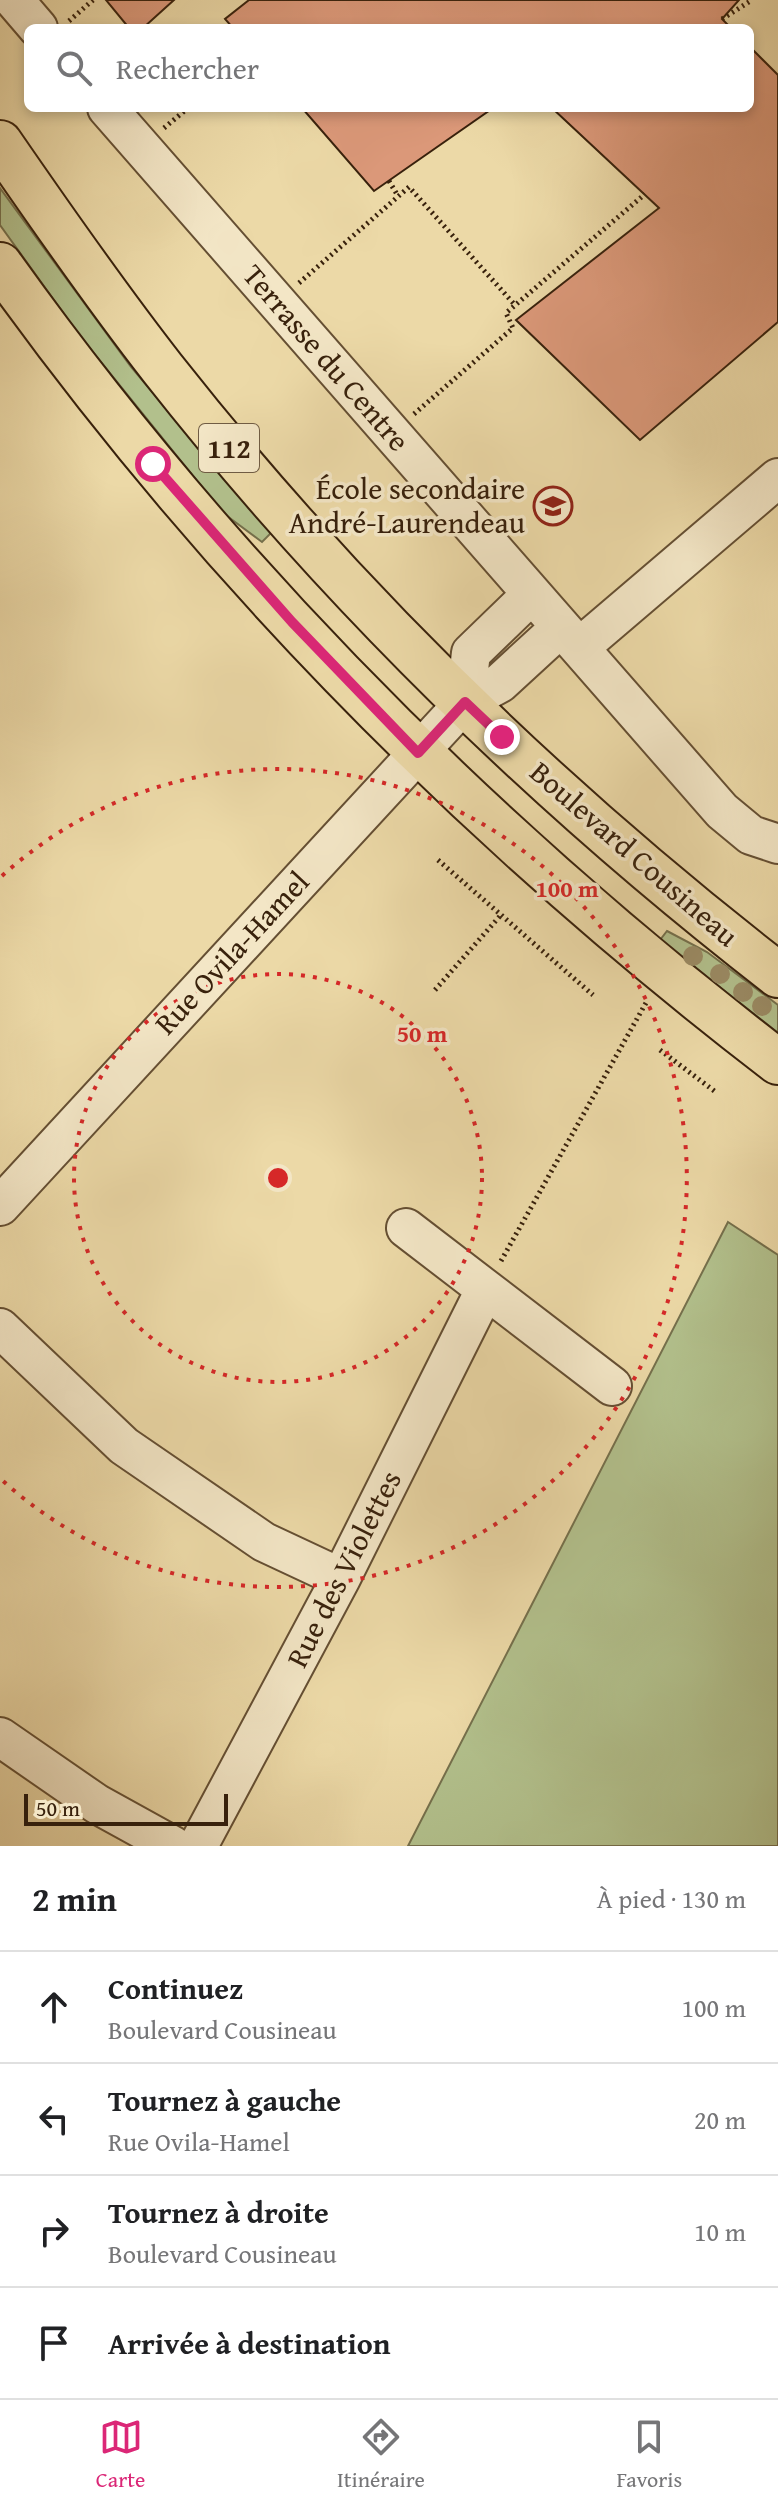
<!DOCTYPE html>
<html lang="fr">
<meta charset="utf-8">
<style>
:root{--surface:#fff;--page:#f2f2f2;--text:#202124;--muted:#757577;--line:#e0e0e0;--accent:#db2777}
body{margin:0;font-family:"Gentium Book Plus",serif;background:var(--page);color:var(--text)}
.scale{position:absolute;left:24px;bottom:20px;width:204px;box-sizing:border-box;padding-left:8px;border:4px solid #38210c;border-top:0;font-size:22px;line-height:28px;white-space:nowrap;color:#38210c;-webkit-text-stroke:6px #f3e6c6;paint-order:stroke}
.stop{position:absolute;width:24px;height:24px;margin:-18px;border:6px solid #db2777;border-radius:50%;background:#fff}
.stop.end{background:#db2777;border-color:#fff;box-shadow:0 2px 8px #0008}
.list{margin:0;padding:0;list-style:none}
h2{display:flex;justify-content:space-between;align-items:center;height:104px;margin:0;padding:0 32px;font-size:34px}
h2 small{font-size:26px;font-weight:400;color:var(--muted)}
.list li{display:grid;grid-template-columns:52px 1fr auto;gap:24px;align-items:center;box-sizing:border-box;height:112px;padding:0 32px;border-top:2px solid var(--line)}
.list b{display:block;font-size:30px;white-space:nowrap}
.list p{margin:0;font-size:26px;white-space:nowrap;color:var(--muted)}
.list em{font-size:26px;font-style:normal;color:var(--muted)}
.icon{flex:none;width:44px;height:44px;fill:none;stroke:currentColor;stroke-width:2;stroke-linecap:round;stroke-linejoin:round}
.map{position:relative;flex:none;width:778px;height:1846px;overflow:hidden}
.search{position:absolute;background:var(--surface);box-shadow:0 4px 12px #0003;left:24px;right:24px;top:24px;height:88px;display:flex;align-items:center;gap:20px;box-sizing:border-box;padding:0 28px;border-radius:12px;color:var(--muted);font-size:30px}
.sheet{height:552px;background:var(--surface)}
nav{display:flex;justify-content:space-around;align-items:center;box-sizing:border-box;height:112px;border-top:2px solid var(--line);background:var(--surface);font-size:22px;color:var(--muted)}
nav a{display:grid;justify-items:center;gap:4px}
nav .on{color:var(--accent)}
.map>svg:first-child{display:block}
.green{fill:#b2c08c;stroke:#75704c;stroke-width:2}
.building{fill:#db9879;stroke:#38210c;stroke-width:2}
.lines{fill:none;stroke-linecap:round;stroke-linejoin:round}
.minor-casing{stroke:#654f33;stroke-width:42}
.major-casing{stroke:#38210c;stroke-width:48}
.path{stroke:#38210c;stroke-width:5;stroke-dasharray:2 4;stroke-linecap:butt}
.minor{stroke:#f3e6c6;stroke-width:38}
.major{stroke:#ecd9a7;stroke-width:44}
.tree{fill:#9a8a63}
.route{stroke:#db2777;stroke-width:10}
.ring{fill:none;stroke:#d62828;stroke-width:4;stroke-dasharray:4 8}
.labels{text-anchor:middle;stroke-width:7;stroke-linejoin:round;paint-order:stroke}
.shield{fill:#f3e6c6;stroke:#705c44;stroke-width:2}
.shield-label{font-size:28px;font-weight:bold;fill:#38210c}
.street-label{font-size:30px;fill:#38210c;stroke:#f3e6c6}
.poi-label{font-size:30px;fill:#38210c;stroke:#f3e6c6;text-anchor:end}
.centre{fill:#d62828;stroke:#f3e6c6;stroke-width:4}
.ring-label{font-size:24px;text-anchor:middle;font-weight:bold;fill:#d62828;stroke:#f3e6c6;stroke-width:7;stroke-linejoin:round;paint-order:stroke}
</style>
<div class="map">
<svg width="778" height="1846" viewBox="0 0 778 1846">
<rect width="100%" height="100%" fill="#ecd9a7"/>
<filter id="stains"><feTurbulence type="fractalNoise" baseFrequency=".0025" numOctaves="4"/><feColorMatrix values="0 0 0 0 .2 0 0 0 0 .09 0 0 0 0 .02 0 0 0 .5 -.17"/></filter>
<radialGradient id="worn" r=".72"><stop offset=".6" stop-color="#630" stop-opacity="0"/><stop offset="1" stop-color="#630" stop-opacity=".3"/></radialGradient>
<path class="green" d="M0 188 131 367 271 533 262 542 223 513 79 335 0 225Z
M667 931 707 952 778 1005V1033L660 940Z
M728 1222 778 1255V1846H408Z"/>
<path class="building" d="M106 0H174L143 28H129Z
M249 0H739L722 19 731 28H233L225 19Z
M750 47 778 75V322L640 440 516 320 659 208 552 108H750Z
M302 108H493L374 191Z"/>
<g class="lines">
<defs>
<path id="minor" d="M14 0 38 28
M107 108 722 811 751 835 778 844
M580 647 778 478
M465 702 471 653 532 594
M0 1206 465 702 500 683 561 627
M406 1228 612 1386
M0 1328 124 1446 264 1542 341 1578
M0 1737 97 1804 173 1846
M198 1846 341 1578 485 1290"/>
<path id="major" d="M0 143C53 220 106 296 163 369 341 595 551 799 778 975
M0 265C218 570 481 834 778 1062"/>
</defs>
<use href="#minor" class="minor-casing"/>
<use href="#major" class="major-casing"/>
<path class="path" d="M722 19 752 0
M69 21 93 0
M164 128 188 108
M389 181 398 196
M299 283 409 187 515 305
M414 414 513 328 506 313 645 194
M438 860 593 995
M435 990 500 916
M660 1050 717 1093
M501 1261 647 1001"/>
<use href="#minor" class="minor"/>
<use href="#major" class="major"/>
</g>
<g class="tree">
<circle cx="693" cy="956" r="10"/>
<circle cx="720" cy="974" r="10"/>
<circle cx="743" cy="992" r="10"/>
<circle cx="762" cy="1006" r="10"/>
</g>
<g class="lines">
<path class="route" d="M153 464 292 622 418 753 465 702 502 737"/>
</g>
<g class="ring">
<circle cx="278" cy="1178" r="204"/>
<path d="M2 876A409 409 0 1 1 2 1480"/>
</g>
<defs>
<symbol id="school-ring" viewBox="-11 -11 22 22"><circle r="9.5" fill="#f3e6c6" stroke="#8f2418" stroke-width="1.5"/><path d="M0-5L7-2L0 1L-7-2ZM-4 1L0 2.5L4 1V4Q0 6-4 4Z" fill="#8f2418"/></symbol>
</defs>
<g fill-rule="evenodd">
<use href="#school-ring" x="531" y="484" width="44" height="44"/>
</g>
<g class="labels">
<rect class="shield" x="199" y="424" width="60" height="48" rx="6"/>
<g class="shield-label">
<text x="229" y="458">112</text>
</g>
<g class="street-label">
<text transform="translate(326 358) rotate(49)" y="10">Terrasse du Centre</text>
<text transform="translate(634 854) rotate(41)" y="10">Boulevard Cousineau</text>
<text transform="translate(232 953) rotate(-47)" y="10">Rue Ovila-Hamel</text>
<text transform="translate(344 1569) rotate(-63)" y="10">Rue des Violettes</text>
</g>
<g class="poi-label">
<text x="525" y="499">École secondaire<tspan x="525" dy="34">André-Laurendeau</tspan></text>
</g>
</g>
<circle cx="278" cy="1178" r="12" class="centre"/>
<g class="ring-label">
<text x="567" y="897">100 m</text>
<text x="422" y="1042">50 m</text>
</g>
<rect width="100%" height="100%" filter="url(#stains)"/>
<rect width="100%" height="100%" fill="url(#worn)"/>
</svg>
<div class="scale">50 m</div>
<div class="stop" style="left:153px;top:464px"></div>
<div class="stop end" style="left:502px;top:737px"></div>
<div class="search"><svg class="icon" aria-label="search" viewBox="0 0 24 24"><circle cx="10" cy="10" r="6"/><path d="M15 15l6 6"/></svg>Rechercher</div>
</div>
<section class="sheet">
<h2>2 min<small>À pied · 130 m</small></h2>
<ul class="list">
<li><svg class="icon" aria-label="ahead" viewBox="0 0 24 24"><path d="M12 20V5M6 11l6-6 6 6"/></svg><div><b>Continuez</b><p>Boulevard Cousineau</p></div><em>100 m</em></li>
<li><svg class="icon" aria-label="left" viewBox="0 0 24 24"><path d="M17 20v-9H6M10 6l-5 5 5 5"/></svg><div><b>Tournez à gauche</b><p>Rue Ovila-Hamel</p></div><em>20 m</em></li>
<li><svg class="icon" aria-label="right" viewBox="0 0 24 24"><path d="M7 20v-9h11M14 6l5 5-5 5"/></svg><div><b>Tournez à droite</b><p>Boulevard Cousineau</p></div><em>10 m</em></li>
<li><svg class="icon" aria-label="arrive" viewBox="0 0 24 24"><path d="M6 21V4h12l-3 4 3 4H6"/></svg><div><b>Arrivée à destination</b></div></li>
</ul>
</section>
<nav>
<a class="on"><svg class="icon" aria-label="map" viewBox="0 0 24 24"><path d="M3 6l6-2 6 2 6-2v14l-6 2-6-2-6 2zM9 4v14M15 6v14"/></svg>Carte</a>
<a><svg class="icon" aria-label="directions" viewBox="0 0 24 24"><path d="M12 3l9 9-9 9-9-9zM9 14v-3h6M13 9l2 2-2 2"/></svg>Itinéraire</a>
<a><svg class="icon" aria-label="saved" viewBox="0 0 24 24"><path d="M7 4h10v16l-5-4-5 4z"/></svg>Favoris</a>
</nav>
